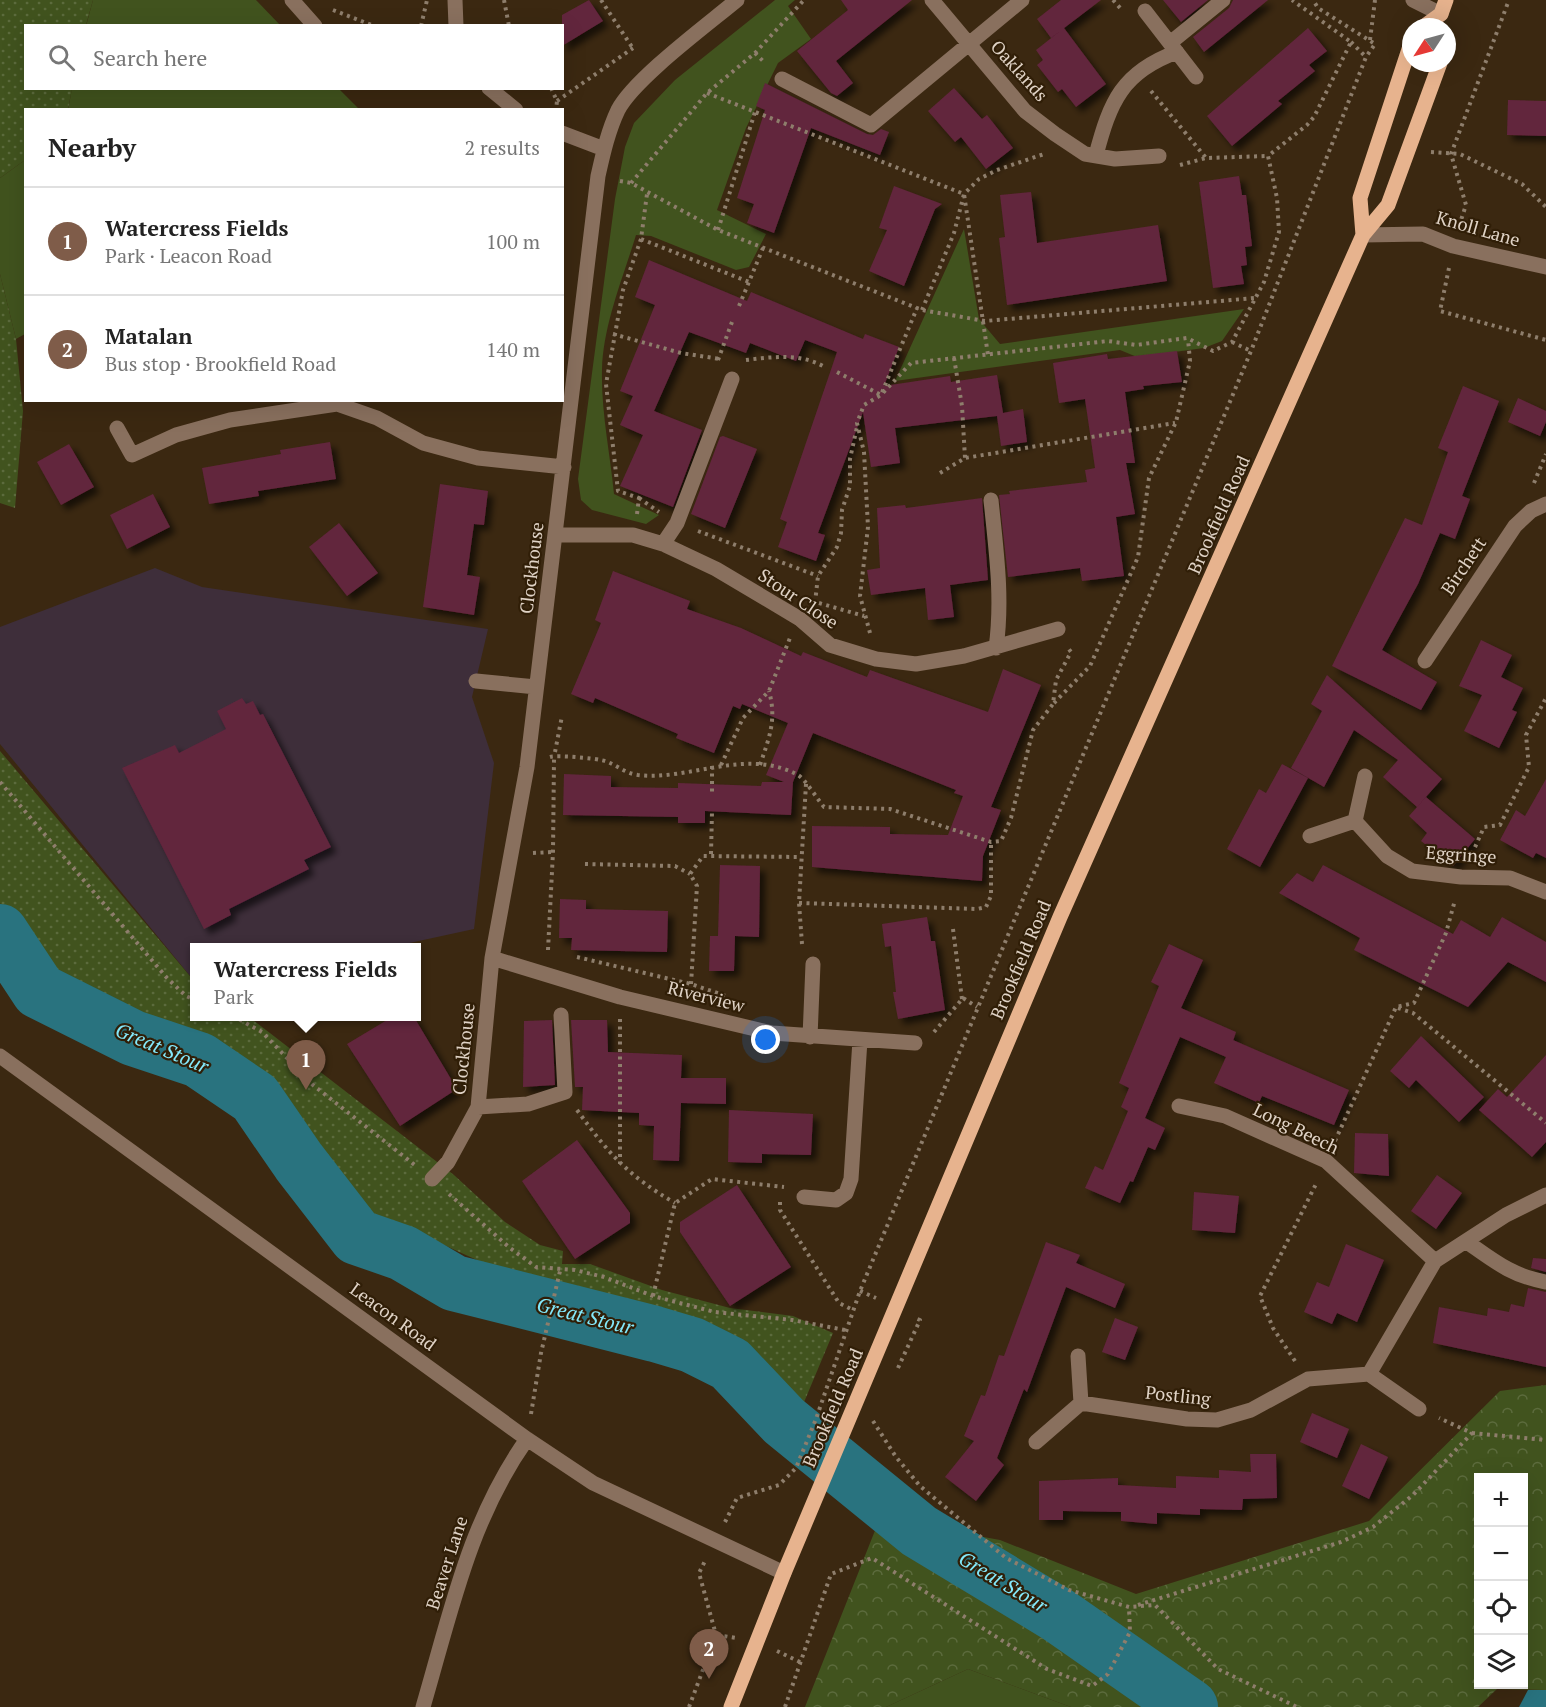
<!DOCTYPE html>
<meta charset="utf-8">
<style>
:root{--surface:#fff;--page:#f2f2f2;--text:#222;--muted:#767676;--line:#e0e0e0;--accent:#7f5c49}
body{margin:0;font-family:"PT Serif",serif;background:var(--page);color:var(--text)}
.controls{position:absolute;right:18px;bottom:18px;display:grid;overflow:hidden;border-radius:0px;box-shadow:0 6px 24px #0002}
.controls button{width:54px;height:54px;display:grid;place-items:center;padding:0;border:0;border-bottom:2px solid var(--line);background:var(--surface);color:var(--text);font:30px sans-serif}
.compass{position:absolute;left:1402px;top:18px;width:54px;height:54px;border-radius:50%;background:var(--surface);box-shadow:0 6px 24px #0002;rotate:234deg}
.you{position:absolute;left:766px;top:1040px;width:21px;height:21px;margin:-15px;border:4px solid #fff;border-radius:50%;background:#1a73e8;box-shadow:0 0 0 9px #1a73e833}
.badge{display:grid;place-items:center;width:39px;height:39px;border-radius:50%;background:var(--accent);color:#fff;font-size:20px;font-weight:700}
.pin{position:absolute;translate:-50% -50px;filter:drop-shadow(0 2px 3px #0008)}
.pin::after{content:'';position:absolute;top:32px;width:21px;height:18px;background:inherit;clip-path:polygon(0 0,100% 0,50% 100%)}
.popup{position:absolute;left:190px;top:943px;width:231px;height:78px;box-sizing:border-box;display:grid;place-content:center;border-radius:0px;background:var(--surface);filter:drop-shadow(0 2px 4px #0005);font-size:20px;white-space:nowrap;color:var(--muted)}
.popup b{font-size:22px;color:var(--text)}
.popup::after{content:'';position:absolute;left:50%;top:100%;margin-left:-12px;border:12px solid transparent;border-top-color:var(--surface)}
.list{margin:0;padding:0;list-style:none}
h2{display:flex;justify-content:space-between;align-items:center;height:78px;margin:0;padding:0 24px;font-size:26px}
h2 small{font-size:20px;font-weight:400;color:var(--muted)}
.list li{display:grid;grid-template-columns:39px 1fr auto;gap:18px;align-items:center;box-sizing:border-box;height:108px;padding:0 24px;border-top:2px solid var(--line)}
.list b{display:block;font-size:22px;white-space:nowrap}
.list p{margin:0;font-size:20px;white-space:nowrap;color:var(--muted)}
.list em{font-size:20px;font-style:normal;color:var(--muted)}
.icon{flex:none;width:33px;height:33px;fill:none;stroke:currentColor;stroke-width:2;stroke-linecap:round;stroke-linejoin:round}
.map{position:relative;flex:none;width:1546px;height:1707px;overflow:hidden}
.search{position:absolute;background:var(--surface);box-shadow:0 6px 24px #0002;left:24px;top:24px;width:540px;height:66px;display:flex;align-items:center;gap:15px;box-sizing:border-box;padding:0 21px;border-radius:0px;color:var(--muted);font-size:22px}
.panel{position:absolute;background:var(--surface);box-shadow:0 6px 24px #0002;left:24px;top:108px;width:540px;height:294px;border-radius:0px}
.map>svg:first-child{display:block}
.education{fill:#3e2e3a}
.green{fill:#41531e}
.forest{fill:url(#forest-crowns);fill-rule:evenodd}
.park{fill:url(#park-dots)}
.water{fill:#29737f}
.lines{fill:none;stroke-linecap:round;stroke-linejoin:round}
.river{stroke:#29737f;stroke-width:56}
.building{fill:#62253d;filter:url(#shadow)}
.path{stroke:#8e7e6c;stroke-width:4;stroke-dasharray:3 4.5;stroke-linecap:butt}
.minor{stroke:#89705e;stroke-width:15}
.major{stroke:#e7b38e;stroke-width:15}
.labels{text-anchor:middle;stroke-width:4.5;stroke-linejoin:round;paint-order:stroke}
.street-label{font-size:18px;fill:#e0d3c6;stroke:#301e07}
.water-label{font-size:20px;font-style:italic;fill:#84e9fb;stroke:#301e07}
</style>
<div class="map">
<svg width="1546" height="1707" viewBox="0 0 1546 1707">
<defs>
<pattern id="forest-crowns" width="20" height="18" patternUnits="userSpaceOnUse" patternTransform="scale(1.5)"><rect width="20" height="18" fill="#41531e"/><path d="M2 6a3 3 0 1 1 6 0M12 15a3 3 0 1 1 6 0" fill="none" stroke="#5c6b3d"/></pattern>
<pattern id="park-dots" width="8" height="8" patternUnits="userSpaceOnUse" patternTransform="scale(1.5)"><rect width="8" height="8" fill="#41531e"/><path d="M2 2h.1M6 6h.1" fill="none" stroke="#5c6b3d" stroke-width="1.8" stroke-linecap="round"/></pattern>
<filter id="shadow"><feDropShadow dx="5.5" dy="5.5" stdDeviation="3" flood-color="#0009"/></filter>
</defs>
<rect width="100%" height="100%" fill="#3b2811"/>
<path class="education" d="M155 568 202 587 488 629 472 697 494 763 474 929 391 947 195 948V982L0 744V627Z"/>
<path class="green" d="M93 0H256L280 25 86 26Z
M775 0H795L788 6 811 39 778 63 746 128 717 210 766 234 749 267 736 270 651 236 636 235C623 278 603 325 602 370 601 412 610 452 614 494L659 515 646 524 592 510 581 500 578 479 615 199 625 147 634 123 675 80Z
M72 88 339 89 359 109 68 110Z
M25 160V334L16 339 0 274V178Z
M964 229 979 319 1000 344 1244 309 1222 341 1204 348 1137 357 1120 350 895 381Z
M968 1669 1071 1707H886Z"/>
<path class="forest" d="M1546 1385V1690L1497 1689 1478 1707H1071L968 1669 886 1707H805L880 1518 1000 1540 1136 1594 1369 1521 1500 1391ZM1478 1478H1524V1684H1478Z"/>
<path class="park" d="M0 0H93L86 25 26 26V88L72 89 68 109 26 110 25 160 0 178Z
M0 274 16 339 23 411 15 508 0 503Z
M0 751 195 982V1016L249 1017 454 1175 505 1222 540 1245 563 1251 562 1264H590L662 1290 730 1308 793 1316 833 1333 802 1407C746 1314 652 1330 564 1297 513 1278 463 1253 413 1231L388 1233 371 1228 356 1212 314 1142 253 1074 200 1040 105 1012 71 995 37 968 17 940 0 903Z"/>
<path class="water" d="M1528 1690H1546V1707H1519Z"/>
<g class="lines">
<path class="river" d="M0 932 39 991 133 1038 199 1060 255 1098 299 1162 357 1237 403 1253 454 1283 655 1334 692 1345 730 1364 784 1421 919 1531 1058 1615 1190 1707"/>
</g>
<path class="building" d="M589 0 603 21 562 46V15Z
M841 0H912L836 61 853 83 837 96 831 93 797 51 848 10Z
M1061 0H1101L1051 38 1037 19Z
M1163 0H1208L1181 22Z
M1233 0H1268L1204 52 1193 37 1229 8Z
M1064 28 1106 84 1076 107 1062 89 1058 92 1037 65 1043 60 1036 50Z
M1308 28 1327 51 1309 65 1315 71 1278 101 1282 104 1232 146 1207 116Z
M765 83 867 134 873 135 881 129 889 132 880 155 811 128 774 233 747 223 754 204 737 198 765 110 756 106Z
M954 88 982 119 987 115 1013 148 986 169 961 137 955 142 928 111Z
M1508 100 1546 101V136L1507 135Z
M1239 176 1242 195H1246L1252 246 1245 247 1247 265 1241 266 1244 284 1213 288 1199 182Z
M894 186 942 204 935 209 904 286 869 271 887 230 879 228Z
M1031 192 1037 243 1158 225 1167 281 1007 305 999 238 1005 237 1000 195Z
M649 260 747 301 751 292 863 339 865 334 899 347 884 386 950 376 951 382 997 375 1003 413 1023 409 1027 442 1001 446 997 416 895 428 900 463 871 467 863 412 818 533 825 535 816 561 778 547 787 522 780 519 837 352 805 340 796 361 750 343 746 353 689 332 654 411 702 430 673 507 620 486 643 435 620 425 633 396 620 391 655 305 635 297Z
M1177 351 1182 382 1143 386 1144 389 1125 392 1135 463H1126L1135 514 1116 517 1124 576 1082 581 1080 568 1008 577 999 495 1010 494 1009 491 1087 482 1085 470 1095 468 1085 399 1059 403 1053 363 1107 354 1108 359Z
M1463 386 1499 401 1462 496 1470 499 1455 539 1440 533 1418 584 1382 650 1437 682 1421 710 1332 666 1405 518 1422 525 1448 452 1438 448Z
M1518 398 1546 411V422L1540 436 1508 422Z
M723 436 757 449 725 528 691 514 720 437Z
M330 442 336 479 258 491 259 496 209 504 202 468 281 454 280 450Z
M69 444 94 487 61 505 37 462Z
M440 484 488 491 484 525 474 524 467 575 480 577 474 615 423 607Z
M153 494 170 527 127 549 110 515Z
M982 498 988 580 950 585 954 617 928 620 925 588 871 595 867 570 880 568 877 508 905 505 906 508Z
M339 523 378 573 347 596 309 547Z
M613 571 690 601 687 609 741 628 801 656 803 652 867 677 870 670 988 712 1003 669 1041 685 991 807 1001 810 983 856 982 881 812 867V826L890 827V834L948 835 963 796 954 793 956 790 813 733 793 782 791 815 705 811V823H678V817L563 815 564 774 611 776V787L678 788V783L761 786 762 782H784L766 775 788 723 742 704 740 709 733 706 714 753 676 738 678 734 595 698 593 703 571 694 601 623 595 620Z
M1481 640 1512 655 1501 677 1523 688 1512 710 1517 712 1499 748 1464 731 1482 695 1459 686Z
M1327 675 1442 779 1417 807 1383 777 1398 760 1354 730 1324 787 1291 768 1322 711 1311 704Z
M242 698 246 704 253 701 260 715 263 714 331 847 304 860 309 869 229 909 231 915 204 929 122 768 175 745 179 753 226 729 217 711Z
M1282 764 1308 778 1260 867 1227 849 1259 789 1266 793Z
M1546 779V858L1536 853 1533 858 1500 840 1516 810 1525 816Z
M1426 797 1475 839 1453 866 1421 841 1427 833 1409 816Z
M720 865 760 866 759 937 735 936 734 971H709L710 936H718Z
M1323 865 1453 934 1461 920 1490 937 1502 917 1546 942V982L1508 962 1468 1007 1354 950 1360 938 1279 893 1297 873 1313 882Z
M560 899 586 900V909L668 911 667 952 571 950 572 938H559Z
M927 917 931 941H935L945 1010 898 1019 893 992H896L891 946 885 947 882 924Z
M1169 944 1203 960 1181 1008 1236 1032 1231 1047 1233 1040 1349 1090 1334 1125 1262 1096 1259 1103 1214 1083 1226 1057 1180 1037 1145 1118 1165 1128 1155 1150 1148 1147 1133 1182 1130 1181 1120 1203 1085 1188 1095 1166 1103 1170 1128 1111 1121 1107 1129 1088 1119 1083 1159 986 1151 982Z
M392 1017H414L457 1089 400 1126 347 1044Z
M552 1020 555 1085 523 1087 524 1021Z
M571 1020H607L608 1052 682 1055 681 1078H726V1104L681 1103 679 1161 653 1160 654 1126 639 1125V1113L582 1110 583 1087H575Z
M1421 1036 1484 1097 1459 1122 1416 1080 1409 1088 1390 1071Z
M1546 1055V1142L1532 1157 1479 1110 1498 1089 1507 1097Z
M729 1110 813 1114 811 1155 762 1154V1163L728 1162Z
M1355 1133 1388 1134 1389 1176 1354 1173Z
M577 1140 630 1213V1223L575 1259 522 1181Z
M1437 1175 1462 1193 1436 1229 1411 1211Z
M737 1185 791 1267 730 1306 680 1232V1222Z
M1194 1192 1239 1196 1235 1233 1192 1230Z
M1046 1242 1080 1255 1076 1263 1125 1284 1115 1308 1066 1287 1027 1392 1024 1389 997 1458 1004 1465 976 1501 945 1477 974 1441 964 1436 981 1395 985 1396 999 1355 1004 1356Z
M1346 1244 1384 1260 1357 1322 1337 1313 1332 1324 1304 1312 1317 1282 1329 1287Z
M1533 1258 1546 1259V1272L1531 1268Z
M1528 1288 1546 1292V1367L1433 1343 1439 1307 1487 1316 1488 1308 1509 1312 1511 1304 1524 1307Z
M1115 1318 1138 1327 1125 1360 1102 1352Z
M1312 1413 1349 1429 1337 1458 1300 1442Z
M1361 1444 1388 1457 1369 1499 1342 1486Z
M1250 1454H1276L1277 1498 1243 1499 1242 1510 1200 1509V1515L1157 1513V1524L1121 1521V1512L1063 1511V1520H1039V1481L1118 1478V1485L1176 1488V1476L1219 1478V1470L1251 1472Z"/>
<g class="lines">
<path class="path" d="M504 0 509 26
M601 0 634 50
M1113 0 1122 10
M333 10 374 26
M421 26 427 0
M1370 40 1375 0
M1351 42 1366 57
M755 53 765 63
M551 88 557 101 556 110
M1151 91 1206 158
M707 93 964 194 988 355
M557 101 633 48
M1431 152 1460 154 1522 184 1546 207
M1180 165 1206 158 1268 156
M620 181 631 183 718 230 922 310 985 321 1255 298
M631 183 707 93 755 53 804 0
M1459 226 1466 205 1451 154 1509 0
M718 230 755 112
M641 239 749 282
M1449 268 1440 311 1546 340
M739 306 763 248
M922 310 954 233 964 194 979 179 997 170 1044 154
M613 334 681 353 720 359
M1232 342 1251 351
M954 358 962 406 965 458
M718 360 732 322
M746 360C772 357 799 353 823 366
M837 372 881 395 917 308
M940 473 965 458 1175 423
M1534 483 1546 454
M639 498 659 512
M637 514 639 498 618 491 606 384 623 290 641 239 647 194
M698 531 818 576
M815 603 818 576 837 547 841 533 842 510 850 486V459L857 427
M819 603 864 616
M870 633 860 596 868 527 864 452 857 423 864 405 881 395 911 363 1108 341 1136 345 1187 338 1213 351 1232 342 1264 282 1279 232 1277 198 1268 156 1307 125 1314 117 1351 42 1292 0
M1054 703 1090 666 1138 557 1149 478 1176 422 1190 361 1188 339
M555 752 562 716
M550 757C557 755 592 758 600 760 614 762 623 773 638 775 690 781 747 747 798 775 805 779 818 800 824 807L890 809 991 842 1001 841 1011 818 1033 730 1053 704 1056 680 1071 652 1068 648
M721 765 743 718 769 691 790 638
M760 765C769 738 777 720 769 691
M712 766V795
M0 782 167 978 186 996 195 1000
M533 853 553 852
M711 854 712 812
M1472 854 1484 827 1500 825 1529 767 1526 735 1546 698
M585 864 675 866 690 874
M799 903 977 909 986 907 991 896V842
M953 929 962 999
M802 944 799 903 806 784
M548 950 553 852 554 759
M577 957 691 984 729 997
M691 984 697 886 690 874 703 856 801 857
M1398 1008 1413 1013 1546 1123
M233 1016 262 1032 313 1085 416 1166
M620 1019V1164
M934 1032 963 998 977 1007
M577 1110C609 1154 627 1175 675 1203
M1335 1141 1396 1007 1414 1003 1446 933 1455 900
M449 1194 510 1248 536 1267 575 1270 604 1277 653 1296 715 1312 792 1320 845 1330
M780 1202V1210L839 1303 853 1310
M860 1291 876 1298
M653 1296 675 1203 712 1179 784 1187
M1295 1361 1273 1328 1260 1296 1316 1184
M898 1368 920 1320 915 1318
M531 1414 541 1353 560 1271
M873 1421 896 1457 920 1486 1006 1558 1069 1590 1129 1607 1155 1605 1218 1669 1297 1707
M1472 1433 1546 1440
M725 1522 737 1498 779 1485 796 1468 816 1419 860 1291 1251 351 1366 57 1375 44 1318 8 1313 0
M1138 1605 1341 1542 1373 1527 1413 1495 1472 1433 1439 1418
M717 1635 736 1638
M777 1651 800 1662
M689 1707 716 1635 699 1573 705 1561
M785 1707 831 1574 872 1558 1047 1669 1092 1686 1108 1674 1130 1632 1129 1607"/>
<path class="minor" d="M292 0 315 26
M455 0 456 26
M932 0 1025 111 1055 134 1085 154 1115 159 1159 156
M1413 0 1441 14
M1145 11 1196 77
M1170 43 1223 0
M782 79 871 125 1022 0
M489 88 516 110
M562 133 604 149
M1096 155C1110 102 1122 72 1177 52
M1363 235 1423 234 1453 246 1546 267
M117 428 132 455 176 435 230 420 337 404 377 418 423 443 478 458 564 467
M991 500C996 550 1003 598 996 648
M557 535H633L663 544 716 569 800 619 830 645 876 659 916 664 964 656 1058 629
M663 544 677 523 732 379
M1425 661 1515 526 1531 511 1546 504
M476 681 536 687
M1355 821 1387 856 1412 871 1461 877 1510 878 1546 892
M1310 836 1355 821 1365 776
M492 958 620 997 772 1033 915 1043
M810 1037 813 964
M0 1056 527 1439 593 1483 784 1573
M1179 1106 1225 1116 1326 1161 1435 1261
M478 1107 528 1104 565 1092 561 1015
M432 1179 448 1162 478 1107 492 958 527 767 598 176C603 154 608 131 618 110 634 79 707 25 737 0
M804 1197 836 1200 846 1193 851 1179 860 1040
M1467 1242C1494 1261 1512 1276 1546 1282
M1369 1374 1435 1261 1506 1215 1546 1195
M1369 1374 1419 1409
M1081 1403 1187 1419 1217 1420 1251 1410 1308 1379 1369 1374
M1036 1442 1081 1403 1078 1356
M423 1707C451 1612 469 1521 527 1439"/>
<path class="major" d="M1423 27 1441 14 1446 0
M1447 42V45
M1363 235 1360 198 1411 43
M731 1707 784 1573 1060 917 1363 235 1388 205 1440 63"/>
</g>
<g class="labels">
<g class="street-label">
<text transform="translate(1019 71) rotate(48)" y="6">Oaklands</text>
<text transform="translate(1478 229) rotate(16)" y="6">Knoll Lane</text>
<text transform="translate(1219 515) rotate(-66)" y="6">Brookfield Road</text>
<text transform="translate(1464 566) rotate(-56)" y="6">Birchett</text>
<text transform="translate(532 568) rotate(-83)" y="6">Clockhouse</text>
<text transform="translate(798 599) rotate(34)" y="6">Stour Close</text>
<text transform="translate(1461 855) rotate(4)" y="6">Eggringe</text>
<text transform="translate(1021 960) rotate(-67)" y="6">Brookfield Road</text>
<text transform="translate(706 997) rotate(14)" y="6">Riverview</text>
<text transform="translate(464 1049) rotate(-84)" y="6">Clockhouse</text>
<text transform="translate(1296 1129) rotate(26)" y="6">Long Beech</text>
<text transform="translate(393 1317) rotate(36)" y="6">Leacon Road</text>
<text transform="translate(1178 1396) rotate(6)" y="6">Postling</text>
<text transform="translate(833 1408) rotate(-67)" y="6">Brookfield Road</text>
<text transform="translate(447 1563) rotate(-72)" y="6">Beaver Lane</text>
</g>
<g class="water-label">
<text transform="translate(162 1048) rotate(23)" y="7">Great Stour</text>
<text transform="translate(585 1316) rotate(14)" y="7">Great Stour</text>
<text transform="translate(1003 1582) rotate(31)" y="7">Great Stour</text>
</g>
</g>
</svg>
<div class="controls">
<button>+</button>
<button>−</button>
<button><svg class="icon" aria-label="locate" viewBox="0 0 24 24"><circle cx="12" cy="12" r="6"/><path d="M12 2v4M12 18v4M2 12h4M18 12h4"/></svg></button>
<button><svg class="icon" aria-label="layers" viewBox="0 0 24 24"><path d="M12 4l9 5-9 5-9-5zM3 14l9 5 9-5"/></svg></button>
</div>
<svg class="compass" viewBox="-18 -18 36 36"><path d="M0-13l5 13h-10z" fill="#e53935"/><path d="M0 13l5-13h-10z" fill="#767676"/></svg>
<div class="you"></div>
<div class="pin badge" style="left:306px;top:1090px">1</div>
<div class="popup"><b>Watercress Fields</b>Park</div>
<div class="pin badge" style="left:709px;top:1679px">2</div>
<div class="search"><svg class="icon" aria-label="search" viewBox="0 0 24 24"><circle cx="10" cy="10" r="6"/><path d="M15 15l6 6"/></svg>Search here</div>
<section class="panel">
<h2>Nearby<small>2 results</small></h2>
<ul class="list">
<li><span class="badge">1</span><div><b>Watercress Fields</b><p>Park · Leacon Road</p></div><em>100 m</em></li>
<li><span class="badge">2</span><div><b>Matalan</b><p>Bus stop · Brookfield Road</p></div><em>140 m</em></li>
</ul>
</section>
</div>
